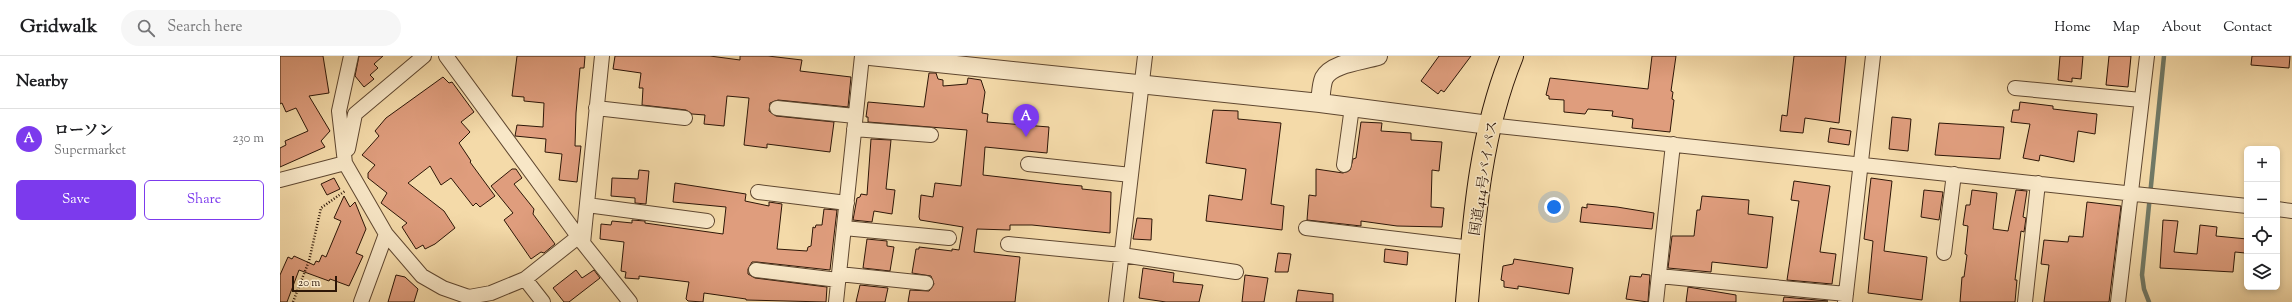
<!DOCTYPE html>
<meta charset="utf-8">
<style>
:root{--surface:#fff;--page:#f6f6f6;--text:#202124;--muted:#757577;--line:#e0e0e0;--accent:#7c3aed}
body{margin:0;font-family:"Sorts Mill Goudy","Noto Serif JP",serif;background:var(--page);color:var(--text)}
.controls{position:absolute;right:12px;bottom:12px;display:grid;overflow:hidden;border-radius:6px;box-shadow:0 2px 6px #0003}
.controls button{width:36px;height:36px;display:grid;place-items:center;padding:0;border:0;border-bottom:1px solid var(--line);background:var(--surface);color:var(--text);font:20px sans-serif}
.scale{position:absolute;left:12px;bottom:10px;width:45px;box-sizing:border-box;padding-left:4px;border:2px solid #2d1607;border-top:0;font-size:11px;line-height:14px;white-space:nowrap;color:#2d1607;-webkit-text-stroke:3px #f8e7c7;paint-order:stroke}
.you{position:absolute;left:1274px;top:151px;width:14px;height:14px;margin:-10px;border:3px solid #fff;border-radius:50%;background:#1a73e8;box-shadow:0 0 0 6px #1a73e833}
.badge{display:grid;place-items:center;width:26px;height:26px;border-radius:50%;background:var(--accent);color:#fff;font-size:13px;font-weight:700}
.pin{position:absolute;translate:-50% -33px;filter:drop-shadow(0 1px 2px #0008)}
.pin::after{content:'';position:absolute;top:21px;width:14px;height:12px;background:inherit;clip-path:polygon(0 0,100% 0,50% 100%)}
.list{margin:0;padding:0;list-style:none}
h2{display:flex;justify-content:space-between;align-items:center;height:52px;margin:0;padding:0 16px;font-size:17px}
h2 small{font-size:13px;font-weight:400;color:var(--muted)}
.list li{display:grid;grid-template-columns:26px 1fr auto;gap:12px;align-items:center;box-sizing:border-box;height:60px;padding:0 16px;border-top:1px solid var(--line)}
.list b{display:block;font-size:15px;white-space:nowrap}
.list p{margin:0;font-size:13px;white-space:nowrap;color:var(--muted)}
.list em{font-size:13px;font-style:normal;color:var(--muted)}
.actions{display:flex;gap:8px;padding:12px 16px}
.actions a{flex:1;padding:9px 0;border:1px solid var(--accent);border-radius:6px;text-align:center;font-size:14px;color:var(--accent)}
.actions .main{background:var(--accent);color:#fff}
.icon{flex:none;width:22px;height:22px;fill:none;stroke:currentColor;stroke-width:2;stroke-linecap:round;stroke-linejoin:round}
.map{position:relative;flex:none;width:2012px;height:246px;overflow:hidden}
header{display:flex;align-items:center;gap:24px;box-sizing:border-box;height:56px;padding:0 20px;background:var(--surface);border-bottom:1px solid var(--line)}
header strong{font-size:19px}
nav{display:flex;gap:22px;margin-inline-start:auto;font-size:14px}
.search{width:280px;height:36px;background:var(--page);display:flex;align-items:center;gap:10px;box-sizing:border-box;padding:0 14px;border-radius:22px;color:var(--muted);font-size:15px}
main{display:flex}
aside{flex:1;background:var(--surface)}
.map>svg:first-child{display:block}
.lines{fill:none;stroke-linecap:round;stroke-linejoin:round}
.stream{stroke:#707966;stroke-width:4.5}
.building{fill:#df9d7d;stroke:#2d1607}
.minor-casing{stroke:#5f4730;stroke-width:16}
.tertiary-casing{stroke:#5f4730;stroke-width:20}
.trunk-casing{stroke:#2d1607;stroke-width:24}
.path{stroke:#2d1607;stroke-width:2.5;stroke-dasharray:1 2;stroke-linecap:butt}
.minor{stroke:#f8e7c7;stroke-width:14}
.tertiary{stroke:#f8e7c7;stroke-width:18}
.trunk{stroke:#f4daa9;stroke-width:22}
.labels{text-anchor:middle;stroke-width:3;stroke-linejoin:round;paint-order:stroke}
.street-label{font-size:14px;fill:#2d1607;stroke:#f8e7c7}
</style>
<header>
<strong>Gridwalk</strong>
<div class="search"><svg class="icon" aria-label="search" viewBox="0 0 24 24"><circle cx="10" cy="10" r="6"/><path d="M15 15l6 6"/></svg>Search here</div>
<nav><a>Home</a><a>Map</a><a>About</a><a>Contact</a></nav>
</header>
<main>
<aside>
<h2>Nearby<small></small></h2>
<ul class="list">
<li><span class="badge">A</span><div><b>ローソン</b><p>Supermarket</p></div><em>230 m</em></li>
</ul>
<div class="actions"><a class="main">Save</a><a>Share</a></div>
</aside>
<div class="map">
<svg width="2012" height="246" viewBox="0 0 2012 246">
<rect width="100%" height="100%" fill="#f4daa9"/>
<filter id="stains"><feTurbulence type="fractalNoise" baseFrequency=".005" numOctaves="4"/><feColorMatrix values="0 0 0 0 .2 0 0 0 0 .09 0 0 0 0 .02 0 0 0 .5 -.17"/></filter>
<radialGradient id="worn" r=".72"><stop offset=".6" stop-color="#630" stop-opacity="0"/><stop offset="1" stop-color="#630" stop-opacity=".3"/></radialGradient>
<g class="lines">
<path class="stream" d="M1869 246 1864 233 1862 219 1884 0"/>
</g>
<path class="building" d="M0 0H43L49 37 29 40 50 75 41 85 45 91 0 111V92L6 89 5 85 28 75 16 52 6 56 2 47 0 48Z
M79 0H103L94 8 98 12 90 19 94 23 84 31 75 20Z
M237 0H305L304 12H300L296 57 295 90H301L297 126 279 124 282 98 265 96 266 83 235 80 237 69 263 71 264 47 244 45V41L232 40Z
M335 0H430L460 4V0H488L522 4 520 15 571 21 568 51 498 44 490 47 489 55 496 60 554 66 550 96 487 88V92L464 89 469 42 447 40 444 70 424 68 425 59 412 58 406 54 362 49 363 32H359L361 17 333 13Z
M1159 0H1191L1164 36 1161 34 1158 38 1141 25Z
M1372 0H1396L1391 35 1393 36 1392 43 1394 44 1390 76 1352 72 1353 63 1332 60 1333 55 1308 53 1305 58 1284 56V44L1269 43V40L1266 39 1270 22 1368 33Z
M1514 0H1566L1559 67 1525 62 1523 77 1500 75 1502 59 1507 60Z
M1780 0H1803L1801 23 1792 22V26L1778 24Z
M1829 0H1851L1848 31 1826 29Z
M1972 0H2010L2009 12 1971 9Z
M649 17H656L658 23 663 24V30L687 28 688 22 701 24 705 36 702 57 708 58 707 66 769 71 767 97 705 91 703 119 781 128 802 130V133L831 136 830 177 752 169H730V174L697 173 694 196 740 201 735 246H628L630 234 649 235 654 228 651 220 632 217 636 193H639V191L672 195V193L679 194 683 171 640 164 639 161 641 139 653 141 655 127 681 130 687 74 588 66V61H586L588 46 644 51Z
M163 21 169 27 172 26 194 56 181 66 190 76 179 87 191 105 190 106 215 140 200 151 196 147 193 150 171 122 161 129 150 110 128 127 164 155 175 172 155 188 145 193 143 189 136 193 122 171 127 167 101 147 107 137 88 122V117L95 109 82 99 99 80 95 75 106 62Z
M1740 46 1773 50V53L1817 58 1815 78 1798 75 1794 106 1760 99 1759 105 1743 102 1750 68 1731 66 1733 54H1739Z
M933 54 958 55V63L1001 67 991 148 1004 150 1002 174 926 165 929 139 962 144 966 113 926 107Z
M1612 61 1631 63 1628 95 1609 93Z
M1081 66 1102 67 1101 75 1131 77V84L1162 86 1159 115 1152 114 1151 151 1164 152 1162 171 1117 170 1081 165V170L1027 164 1029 139 1036 140V113L1063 117 1070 114 1073 103 1076 102Z
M1659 67 1724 71 1720 103 1655 99Z
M1550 72 1571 75 1569 89 1548 86Z
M591 83 611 84 606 133 615 134 612 158 594 155 592 166 573 164 577 142 580 141 581 138 587 139Z
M232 113H236L242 122 234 128 254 153 253 158 275 188 264 197 261 196 251 203 224 164 233 157 211 130Z
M359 114 369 115 366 148 355 147V142L331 140 332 122 358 123Z
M54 122 60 133 47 139 41 128Z
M1591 122 1612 125 1604 195 1647 201 1642 244 1588 237 1593 185 1584 183Z
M1514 125 1550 130 1540 196 1556 198 1552 228 1507 224 1519 145 1511 144Z
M395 127 466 138 465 145 489 150V146L502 148 497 193 527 195 528 191 531 190 533 171 535 172 536 169H542L544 153 557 154 550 214 477 206H472L468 213V218L475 222 547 231 546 246 466 244V243L424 237 423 246 408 245 406 243 409 226 359 220V223L345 222 346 216 341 215 344 186 320 183 321 168 331 169 332 165 352 167V164L365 165V167L443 178 446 151 393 146Z
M1644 134 1663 136 1659 164 1641 161Z
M1692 134 1717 137 1713 173 1728 175 1736 134 1747 135 1743 161 1746 162 1744 176 1741 175 1735 224H1737L1735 246H1680L1682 221H1684L1687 199 1685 198 1688 170 1683 169 1686 149H1690Z
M64 140 70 151 75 146 86 173 76 197 83 200 69 230 50 223 49 225 19 214 7 246H0V219L8 201 12 203 14 200 34 209 36 205 39 206 42 199 46 201 61 165 54 162Z
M1422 140 1469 144 1468 158 1493 161 1487 212 1432 206 1431 216 1388 212 1392 180H1414L1417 154H1420Z
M1807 146 1841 150 1829 246H1764L1769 209 1761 208 1764 184 1788 186 1789 180 1803 181Z
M1307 148 1337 151 1374 157 1372 173 1300 166 1302 151 1307 152Z
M857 162 872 163 871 184 853 183Z
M1883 164 1898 165 1894 196 1917 198 1920 169 1937 171 1936 180 1967 183 1965 197 1955 196 1953 216 1880 212Z
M587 183 607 185V190L614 191 610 215 583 212Z
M1105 193 1128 196 1127 209 1104 206Z
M998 197 1011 198 1008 216H995Z
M1234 203 1293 212 1289 238 1238 230V233L1224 231V225L1221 224 1223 210 1233 208Z
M863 212 894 217 893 226 923 229 919 246H886L859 242Z
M296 214 302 222 314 214 320 222 289 246H284L273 232Z
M1362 218 1370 219 1368 246 1346 243 1350 220 1361 221Z
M116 219 125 221 138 233 134 246H108Z
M965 219 988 222 984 246H962Z
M580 229 608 232 605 246H576Z
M1408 231 1456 239V246H1406Z
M1018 234 1053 238V246H1016Z
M1504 241 1548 245 1503 246Z"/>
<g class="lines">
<defs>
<path id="minor" d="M71 0 59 55 65 107 106 178 142 220 163 232 189 241 211 237 245 223 298 181
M166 0 303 187 350 246
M1735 32 1861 44
M316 52 405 62
M497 52 575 60
M1209 69 1967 150
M574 73 651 79
M68 93 75 58 144 0
M748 108 851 119
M1064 109 1072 51
M0 124 65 107
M478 136 567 147
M307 149 427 165
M1997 153 2012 155
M564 172 669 182
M1026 172 1192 192
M303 187 322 0
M728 188 842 199 956 216
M1664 197 1674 118
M476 214 558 224
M559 218 646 227
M1379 220 1566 238
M245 223 263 246
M81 246 106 178
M556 246 582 0
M836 246 865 0
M1376 246 1393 88
M1565 246 1593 0
M1745 246 1758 127
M1838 246 1867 0"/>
<path id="tertiary" d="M590 0 1040 47 1209 69
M1040 47C1041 40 1041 29 1044 22 1052 7 1082 5 1098 0"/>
<path id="trunk" d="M1187 246C1194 163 1200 78 1232 0"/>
</defs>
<use href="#minor" class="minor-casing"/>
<use href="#tertiary" class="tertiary-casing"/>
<use href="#trunk" class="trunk-casing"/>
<path class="path" d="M13 246 29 205 41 152 65 135"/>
<use href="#minor" class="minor"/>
<use href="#tertiary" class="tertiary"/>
<use href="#trunk" class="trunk"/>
</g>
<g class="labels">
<g class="street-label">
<text transform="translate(1203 122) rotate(-81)" y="5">国道414号バイパス</text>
</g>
</g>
<rect width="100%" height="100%" filter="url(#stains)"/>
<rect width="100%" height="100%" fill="url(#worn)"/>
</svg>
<div class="controls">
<button>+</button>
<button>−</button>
<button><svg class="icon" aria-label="locate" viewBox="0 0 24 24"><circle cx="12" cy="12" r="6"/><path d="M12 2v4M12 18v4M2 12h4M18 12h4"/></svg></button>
<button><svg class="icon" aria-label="layers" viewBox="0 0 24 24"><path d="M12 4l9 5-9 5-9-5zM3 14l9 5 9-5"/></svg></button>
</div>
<div class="scale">20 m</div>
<div class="you"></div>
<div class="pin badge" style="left:746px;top:81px">A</div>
</div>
</main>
